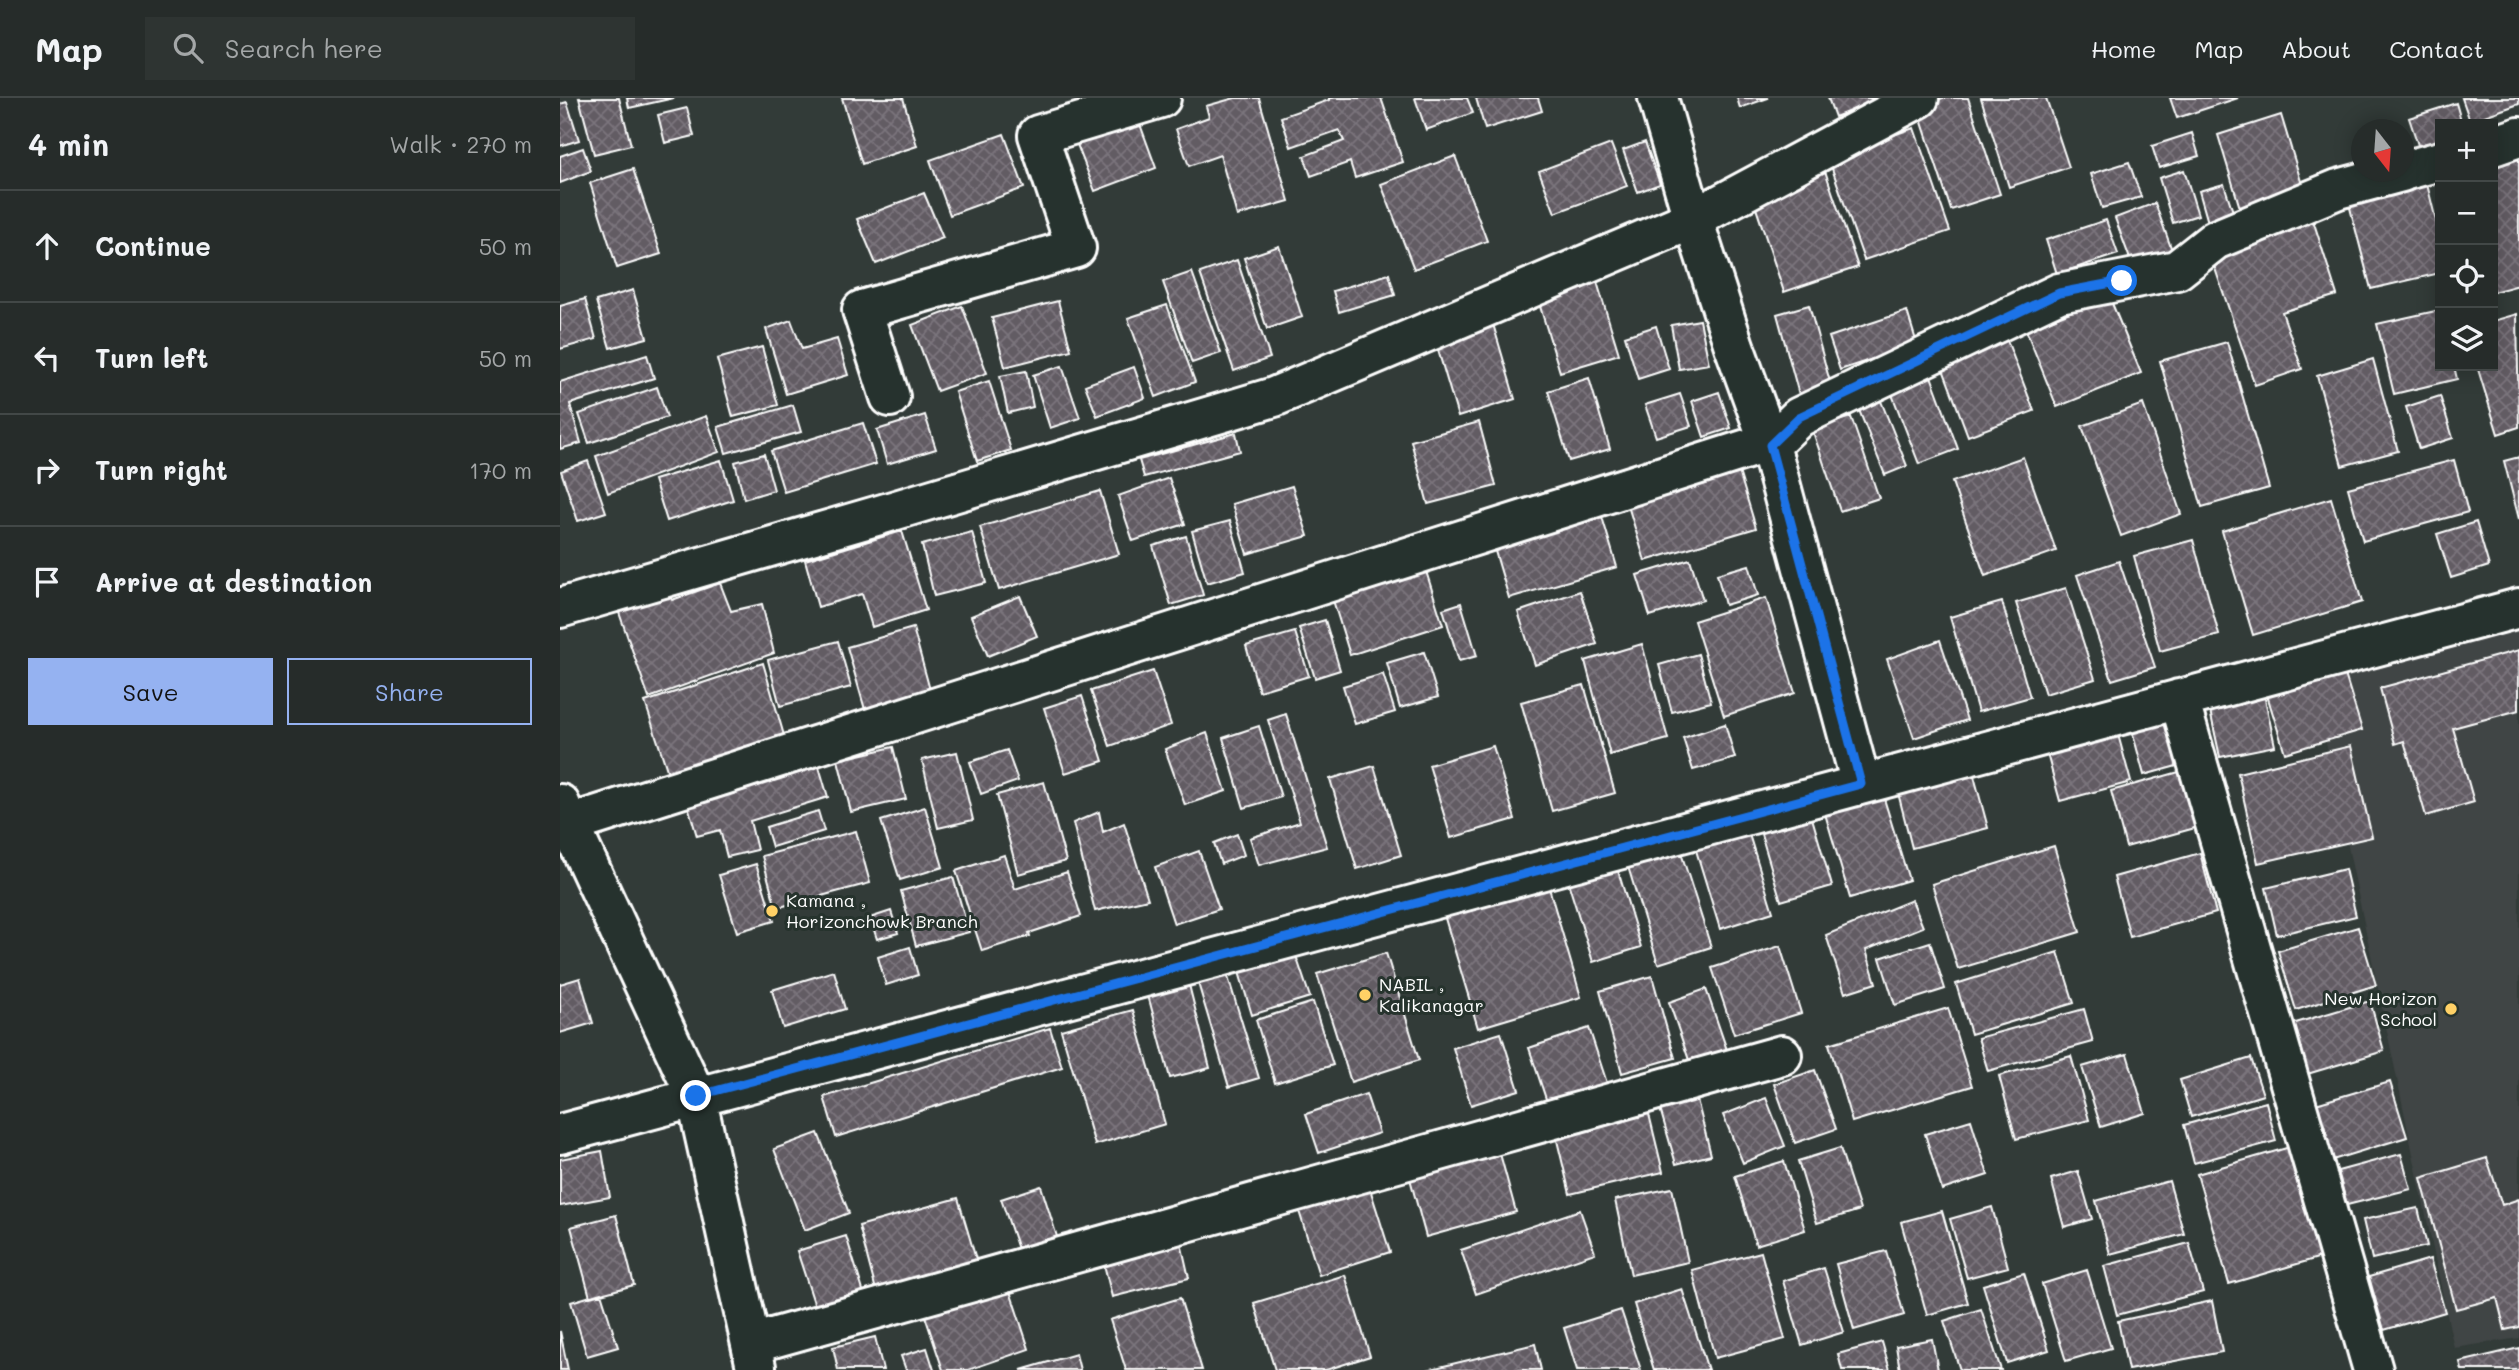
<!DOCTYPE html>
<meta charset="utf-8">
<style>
:root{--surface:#262c2a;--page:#2e3432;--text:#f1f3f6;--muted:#a4a7a8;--line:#424847;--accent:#95b2f1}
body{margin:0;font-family:Mali,sans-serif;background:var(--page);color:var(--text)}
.controls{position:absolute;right:21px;top:21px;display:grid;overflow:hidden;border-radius:0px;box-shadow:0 4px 18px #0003}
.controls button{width:63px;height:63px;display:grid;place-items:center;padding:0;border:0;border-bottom:2px solid var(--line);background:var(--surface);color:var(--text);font:35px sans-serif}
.compass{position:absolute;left:1791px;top:21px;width:63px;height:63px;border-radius:50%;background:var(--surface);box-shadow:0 4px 18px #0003;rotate:163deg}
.stop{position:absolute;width:21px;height:21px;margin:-16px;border:5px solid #1a73e8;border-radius:50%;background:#fff}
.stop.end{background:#1a73e8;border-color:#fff;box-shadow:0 2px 7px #0008}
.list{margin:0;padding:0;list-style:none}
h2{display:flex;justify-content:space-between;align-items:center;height:91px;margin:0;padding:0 28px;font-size:30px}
h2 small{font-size:23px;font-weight:400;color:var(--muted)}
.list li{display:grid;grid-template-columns:46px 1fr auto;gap:21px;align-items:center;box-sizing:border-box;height:112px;padding:0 28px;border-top:2px solid var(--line)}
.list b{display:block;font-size:26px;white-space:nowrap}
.list em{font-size:23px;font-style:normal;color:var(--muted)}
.actions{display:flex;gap:14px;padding:21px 28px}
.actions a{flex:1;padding:16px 0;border:2px solid var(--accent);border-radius:0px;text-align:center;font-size:24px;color:var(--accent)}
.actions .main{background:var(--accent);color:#111}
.icon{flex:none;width:38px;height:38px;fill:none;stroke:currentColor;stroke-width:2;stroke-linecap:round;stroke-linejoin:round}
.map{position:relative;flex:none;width:1959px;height:1272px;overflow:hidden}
header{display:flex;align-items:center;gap:42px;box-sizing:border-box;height:98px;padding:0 35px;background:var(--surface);border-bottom:2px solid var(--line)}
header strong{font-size:33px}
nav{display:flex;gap:38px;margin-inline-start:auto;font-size:24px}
.search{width:490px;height:63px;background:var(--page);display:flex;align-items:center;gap:18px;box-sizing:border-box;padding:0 24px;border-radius:0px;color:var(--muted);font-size:26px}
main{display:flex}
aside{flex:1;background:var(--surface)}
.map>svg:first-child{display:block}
.built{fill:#404545}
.building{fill:url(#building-cross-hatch);stroke:#fff;stroke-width:2}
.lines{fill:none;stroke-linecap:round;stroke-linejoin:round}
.minor-casing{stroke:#fff;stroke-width:44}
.minor{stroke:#26332d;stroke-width:38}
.route{stroke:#1a73e8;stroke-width:9}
.poi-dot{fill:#ffd166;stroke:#26332d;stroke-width:2.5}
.labels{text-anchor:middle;stroke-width:6;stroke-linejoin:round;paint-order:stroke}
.poi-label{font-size:18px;fill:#fff;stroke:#26332d;text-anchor:start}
</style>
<header>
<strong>Map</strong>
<div class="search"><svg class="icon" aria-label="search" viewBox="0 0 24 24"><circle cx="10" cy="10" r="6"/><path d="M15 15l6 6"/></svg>Search here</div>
<nav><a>Home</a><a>Map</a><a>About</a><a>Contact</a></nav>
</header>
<main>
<aside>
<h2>4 min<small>Walk · 270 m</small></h2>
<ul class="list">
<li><svg class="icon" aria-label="ahead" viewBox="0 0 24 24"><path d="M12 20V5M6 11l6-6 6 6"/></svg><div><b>Continue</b></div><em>50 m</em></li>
<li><svg class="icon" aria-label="left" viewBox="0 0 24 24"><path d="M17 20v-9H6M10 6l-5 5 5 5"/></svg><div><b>Turn left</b></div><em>50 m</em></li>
<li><svg class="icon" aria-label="right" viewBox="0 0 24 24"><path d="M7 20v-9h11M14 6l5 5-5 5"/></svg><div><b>Turn right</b></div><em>170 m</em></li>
<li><svg class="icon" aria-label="arrive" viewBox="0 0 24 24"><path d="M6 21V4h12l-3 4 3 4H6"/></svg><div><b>Arrive at destination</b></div></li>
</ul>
<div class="actions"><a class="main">Save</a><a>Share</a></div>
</aside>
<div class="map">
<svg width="1959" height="1272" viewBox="0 0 1959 1272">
<defs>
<pattern id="building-cross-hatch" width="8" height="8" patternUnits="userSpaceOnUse" patternTransform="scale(1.75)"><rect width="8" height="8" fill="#625b64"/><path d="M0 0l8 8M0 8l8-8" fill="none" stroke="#7a747b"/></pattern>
</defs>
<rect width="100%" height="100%" fill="#323b38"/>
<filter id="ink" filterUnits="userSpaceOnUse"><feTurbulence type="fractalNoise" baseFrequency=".0143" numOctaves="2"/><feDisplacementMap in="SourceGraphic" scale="14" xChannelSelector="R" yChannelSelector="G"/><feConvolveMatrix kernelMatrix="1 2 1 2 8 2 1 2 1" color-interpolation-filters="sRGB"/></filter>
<g filter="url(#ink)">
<path class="built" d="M1959 529V1240L1894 1250 1753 583Z"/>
<path class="building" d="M19 0H59L71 47 34 56Z
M67 0H114L69 10Z
M282 0H343L357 48 302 66Z
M675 0H699L729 103 677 118 660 57 629 68 616 31 649 19 646 8Z
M769 0H821L843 64 795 80 790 64 751 78 744 58 784 43 779 32 731 49 721 19 769 2Z
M855 0H907L913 15 866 32Z
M916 0H978L982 13 925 31Z
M1177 0H1208L1180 10Z
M1268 0H1322L1275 19Z
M1383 0H1408L1440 96 1391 112 1357 9Z
M1421 0H1486L1509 69 1449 89Z
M1610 0H1678L1617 20Z
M1902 0H1959V6L1910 23Z
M7 4 19 42 0 48V6Z
M1896 5 1902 26H1880V54L1862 59 1849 20Z
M127 10 134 38 105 45 98 17Z
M1721 17 1743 90 1680 110 1658 37Z
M577 18 596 70 535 93 515 41Z
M1354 30 1390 133 1304 162 1268 59Z
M1632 35 1639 58 1599 70 1592 48Z
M444 36 464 90 390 117 370 62Z
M1085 44 1100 86 1078 94 1063 52Z
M1051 46 1067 88 995 115 979 73Z
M23 50 31 73 0 85V58Z
M1959 57V187L1933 194V65Z
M895 58 927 143 854 171 821 86Z
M1569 64 1581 99 1542 110 1531 76Z
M1264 70 1298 169 1224 194 1191 95Z
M73 71 101 156 57 170 30 85Z
M1624 72 1638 117 1613 125 1599 80Z
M1866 82 1880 139V175L1811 191 1788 102Z
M1664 86 1675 120 1649 128 1639 93Z
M364 95 383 140 316 166 297 121Z
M1595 105 1614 158 1574 172 1555 120Z
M1546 122 1558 156 1497 176 1486 142Z
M1753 122 1777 197 1722 214 1742 271 1695 287 1650 156Z
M719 148 742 219 707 231 684 160Z
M677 162 710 260 674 273 640 175Z
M632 174 661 255 632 265 603 184Z
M1034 174 1059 256 1000 274 975 192Z
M829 176 835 197 779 214 773 193Z
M73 192 87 240 50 250 36 203Z
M1549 198 1581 275 1497 309 1466 232Z
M25 201 36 241 0 251V208Z
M498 203 511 252 445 269 432 220Z
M607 207 635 284 596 299 568 220Z
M1249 207 1273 295 1241 304 1217 216Z
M402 208 427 275 377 293 352 227Z
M1880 212V268H1894L1897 281 1834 296 1817 226Z
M1347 213 1357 246 1280 272 1269 239Z
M1957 216 1959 329 1938 336 1917 268H1933V223Z
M231 222 242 251 277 241 288 277 226 296 206 231Z
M1140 222 1149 266 1119 271 1111 227Z
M933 226 955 301 898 319 875 242Z
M1096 228 1109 271 1078 281 1065 238Z
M1445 237 1474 313 1408 338 1380 263Z
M1667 244 1709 390 1642 409 1600 263Z
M202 249 218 307 173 319 157 261Z
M87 257 94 280 10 306 21 345 0 351V284Z
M1813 261 1838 353 1782 368 1757 278Z
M502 268 520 320 490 330 473 277Z
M574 269 585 300 537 318 525 287Z
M1368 270 1398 351 1359 366 1328 286Z
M466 273 473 309 448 315 440 278Z
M1029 280 1050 351 1009 363 988 293Z
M429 283 451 352 417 363 395 294Z
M97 289 107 319 29 345 19 316Z
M1159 294 1171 330 1144 339 1132 303Z
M1120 296 1131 328 1096 339 1085 307Z
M1880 298 1893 340 1859 351 1846 309Z
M1321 303 1347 368 1325 377 1299 312Z
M1583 306 1621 416 1561 438 1522 328Z
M233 307 241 334 166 355 158 329Z
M365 317 376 351 327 366 317 332Z
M146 318 159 354 48 395 36 358Z
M1291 319 1319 400 1280 413 1252 331Z
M919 324 936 388 868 406 851 343Z
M303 325 316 366 224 394 211 353Z
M676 335 680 353 584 379 579 362Z
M204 356 214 392 184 401 175 364Z
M1463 359 1496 453 1425 478 1392 384Z
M1959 359V421L1944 363Z
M161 362 173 402 107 423 94 382Z
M1894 362 1908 414 1803 443 1788 390Z
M28 363 46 414 18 423 1 373Z
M1177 367 1196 430 1085 463 1066 401Z
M609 380 625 426 573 443 558 398Z
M732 388 748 438 687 456 672 406Z
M540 393 559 456 439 492 420 429Z
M1771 400 1802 504 1693 537 1662 433Z
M1037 402 1057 469 949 500 929 433Z
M670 423 685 474 647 485 632 433Z
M1916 424 1929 468 1891 480 1877 436Z
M342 433 366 512 312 529 302 496 258 509 245 462Z
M412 434 426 485 374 498 362 447Z
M626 438 643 497 611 507 593 448Z
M1633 442 1659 537 1600 553 1574 458Z
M1130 461 1143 502 1090 518 1077 477Z
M1559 463 1595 569 1552 582 1517 477Z
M1189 467 1198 497 1165 507 1157 476Z
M865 470 883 527 790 557 772 499Z
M101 484 112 502 160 485 171 513 202 506 214 555 89 600 56 506Z
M1506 490 1535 581 1485 596 1456 505Z
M1020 493 1037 546 975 567 958 514Z
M460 498 477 538 428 558 411 518Z
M1206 500 1235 595 1164 618 1134 523Z
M1442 504 1470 599 1418 614 1390 519Z
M901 505 917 558 899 563 883 511Z
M765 522 780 572 755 580 739 530Z
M353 530 373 603 308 622 287 549Z
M735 534 749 578 699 593 686 548Z
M1380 542 1407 622 1354 640 1327 561Z
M278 543 291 589 220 608 208 562Z
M1082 546 1108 641 1050 657 1025 563Z
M1959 552V612L1893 630 1914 704 1866 718 1844 643 1835 646 1820 590Z
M864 554 878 599 840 610 827 565Z
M1138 556 1151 604 1112 614 1099 567Z
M203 565 225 641 108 675 85 604Z
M1783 570 1802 632 1725 655 1706 594Z
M593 573 611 627 550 648 531 593Z
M823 576 835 614 795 626 783 588Z
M1024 587 1055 695 992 713 961 604Z
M1704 596 1715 648 1660 659 1649 608Z
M522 598 543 663 505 675 484 610Z
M726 616 767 749 699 767 690 740 740 724 708 622Z
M1611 618 1624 666 1584 677 1571 629Z
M1554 622 1571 684 1500 703 1483 641Z
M1165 626 1175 660 1133 672 1123 640Z
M699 628 721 699 684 710 663 640Z
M647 635 666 693 625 707 605 651Z
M933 648 955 721 891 740 869 667Z
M1791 648 1812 739 1698 765 1678 675Z
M333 649 346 701 291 714 278 662Z
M447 652 458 683 421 696 410 664Z
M397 654 413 722 378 730 362 662Z
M255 655 268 699 190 723 197 752 167 759 160 732 137 738 124 694Z
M1410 663 1428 730 1352 750 1335 683Z
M814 668 841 757 797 771 770 681Z
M1619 674 1635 730 1566 749 1551 693Z
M484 684 506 763 458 776 437 697Z
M1321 691 1349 782 1290 800 1263 709Z
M1247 703 1272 788 1221 803 1196 719Z
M365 709 383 769 340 782 321 723Z
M258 713 264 733 212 749 206 729Z
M539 714 543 734 564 725 588 801 535 813 513 725Z
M296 733 310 785 216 810 202 758Z
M1188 733 1213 814 1160 831 1135 749Z
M677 736 684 757 661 766 654 745Z
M1117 742 1151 849 1098 866 1065 759Z
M1494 748 1520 834 1398 871 1372 786Z
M639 753 659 811 614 826 595 769Z
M1640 755 1656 815 1570 839 1554 779Z
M444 757 455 791 507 774 521 818 469 835 470 838 422 853 396 773Z
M196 766 214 823 177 834 159 777Z
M1056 766 1081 849 1033 864 1007 781Z
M1785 771 1796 818 1717 837 1706 790Z
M985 776 1021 899 918 930 881 807Z
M393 779 409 834 356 848 341 793Z
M1352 802 1363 829 1306 852 1316 885 1285 895 1266 837Z
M331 813 338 835 317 841 310 820Z
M1798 829 1816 887 1736 912 1718 853Z
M1370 844 1385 891 1335 907 1320 860Z
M732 846 750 899 692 917 676 864Z
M1220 848 1241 915 1174 936 1152 870Z
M350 849 358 877 326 887 318 859Z
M1498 854 1514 905 1411 936 1396 886Z
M826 855 859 962 791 984 757 876Z
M664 866 699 980 669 989 635 875Z
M274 873 285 911 223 930 212 892Z
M626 875 650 970 610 980 585 886Z
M1092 878 1115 960 1062 975 1040 893Z
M20 880 33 925 0 935V886Z
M1146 891 1168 955 1131 968 1109 904Z
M1810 903 1824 953 1744 977 1729 927Z
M753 904 773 967 715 985 696 922Z
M1388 910 1412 988 1292 1024 1269 946Z
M1524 911 1533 944 1428 973 1418 940Z
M573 912 605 1026 535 1047 501 932Z
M490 930 502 969 276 1039 264 999Z
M1029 930 1048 988 988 1007 969 950Z
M941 935 959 992 911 1007 893 950Z
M1567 956 1585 1015 1541 1029 1522 969Z
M1511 958 1529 1022 1456 1041 1439 978Z
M1691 960 1703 997 1631 1019 1620 982Z
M1255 972 1276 1031 1235 1045 1214 986Z
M1830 984 1847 1039 1766 1064 1749 1008Z
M1133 986 1151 1057 1116 1066 1096 997Z
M806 996 819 1035 759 1055 746 1016Z
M1206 1000 1225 1048 1183 1065 1163 1017Z
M1706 1004 1716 1043 1634 1065 1624 1027Z
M1088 1012 1103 1074 1010 1096 995 1034Z
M1411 1022 1428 1077 1382 1092 1365 1036Z
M258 1035 289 1115 245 1132 214 1051Z
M936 1041 956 1114 866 1139 846 1066Z
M1730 1049 1761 1159 1669 1186 1637 1076Z
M1280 1050 1300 1112 1257 1125 1238 1063Z
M42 1053 50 1099 0 1108V1061Z
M1841 1056 1851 1091 1787 1107 1778 1073Z
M1927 1060 1942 1107 1959 1101V1229L1945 1232 1937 1200 1896 1211 1861 1080Z
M1224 1063 1245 1132 1196 1147 1175 1078Z
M1518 1073 1532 1121 1504 1129 1491 1081Z
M805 1075 830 1154 759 1177 734 1097Z
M1609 1083 1624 1136 1550 1156 1536 1103Z
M481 1088 499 1145 460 1157 441 1101Z
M1112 1090 1128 1164 1071 1177 1055 1102Z
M398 1100 418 1168 317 1196 299 1128Z
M1432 1109 1448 1169 1407 1180 1390 1121Z
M1858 1110 1867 1148 1812 1161 1803 1122Z
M1020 1112 1035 1155 916 1196 901 1152Z
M1382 1113 1408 1205 1367 1217 1341 1124Z
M56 1117 74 1187 30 1199 11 1129Z
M619 1136 629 1180 552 1199 541 1154Z
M286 1138 305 1199 257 1214 237 1153Z
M1629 1145 1643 1194 1557 1217 1544 1168Z
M1326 1153 1344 1217 1294 1232 1276 1166Z
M1201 1154 1225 1241 1155 1260 1132 1172Z
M1870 1161 1885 1214 1824 1232 1809 1179Z
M1264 1170 1284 1234 1242 1247 1223 1183Z
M1527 1172 1551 1250 1506 1263 1482 1186Z
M1464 1175 1489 1252 1447 1265 1423 1187Z
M785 1177 810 1258 766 1272H715L694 1205Z
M447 1184 469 1251 408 1272H383L363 1212Z
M1122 1191 1148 1272H1094L1074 1206Z
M41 1195 58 1249 27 1258 11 1204Z
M620 1200 642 1272H566L550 1222Z
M1652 1203 1662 1254 1568 1272 1558 1223Z
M1421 1211 1441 1272H1400L1384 1223Z
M1061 1212 1081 1272H1017L1004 1230Z
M0 1233 8 1272H0Z
M315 1239 323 1272H278L273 1249Z
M1372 1241 1378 1272H1340L1336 1248Z
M1322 1244 1330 1272H1282L1278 1256Z
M975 1246 981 1272H867Z
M367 1250 374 1272H346L341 1258Z
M1959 1250V1272H1902L1900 1264Z
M516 1256 520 1272H461Z"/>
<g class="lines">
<defs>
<path id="minor" d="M1098 0 1133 121 1174 248 1210 347 1301 686
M1933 48 1959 39
M1843 73 1880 63
M330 299 302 212 516 150 478 37 601 0
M1210 347 1239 319 1499 195 1617 172 1655 142 1778 91 1842 74
M0 510 316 418 714 299 1133 121 1359 0
M1619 601 1813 1272
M0 706 136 998 196 1269
M10 726 1209 344
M0 1036 1959 510
M191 1246 1222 957"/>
</defs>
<use href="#minor" class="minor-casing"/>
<use href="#minor" class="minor"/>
</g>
</g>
<g class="lines" filter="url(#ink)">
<path class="route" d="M136 998 1301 686 1210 347 1239 319 1499 195 1562 183"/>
</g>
<g class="poi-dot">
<circle cx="212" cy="813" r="7"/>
<circle cx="805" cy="897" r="7"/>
<circle cx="1891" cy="911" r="7"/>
</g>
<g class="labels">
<g class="poi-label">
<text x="226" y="809">Kamana ,<tspan x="226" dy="21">Horizonchowk Branch</tspan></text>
<text x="819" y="893">NABIL ,<tspan x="819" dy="21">Kalikanagar</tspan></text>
<text x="1877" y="907" text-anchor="end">New Horizon<tspan x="1877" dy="21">School</tspan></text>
</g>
</g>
</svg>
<div class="controls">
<button>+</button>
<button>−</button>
<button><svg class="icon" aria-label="locate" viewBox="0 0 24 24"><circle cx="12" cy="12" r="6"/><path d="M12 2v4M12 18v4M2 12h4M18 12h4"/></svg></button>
<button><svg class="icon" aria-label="layers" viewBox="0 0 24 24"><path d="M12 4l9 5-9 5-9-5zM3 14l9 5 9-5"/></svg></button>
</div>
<svg class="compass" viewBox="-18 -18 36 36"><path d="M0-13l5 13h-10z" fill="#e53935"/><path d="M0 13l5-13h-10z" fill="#a4a7a8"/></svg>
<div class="stop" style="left:1562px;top:183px"></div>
<div class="stop end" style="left:136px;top:998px"></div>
</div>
</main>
